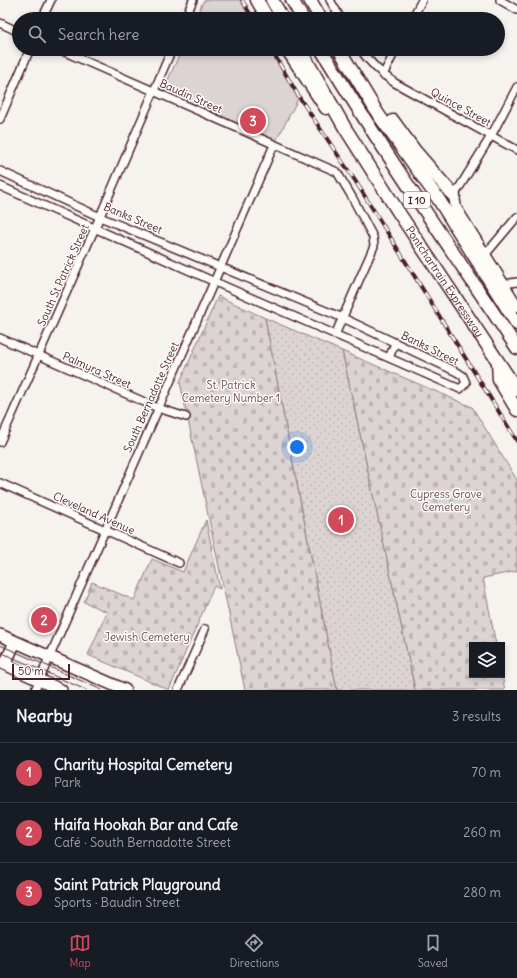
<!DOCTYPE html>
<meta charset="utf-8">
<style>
:root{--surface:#171b24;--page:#242831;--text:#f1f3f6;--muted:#9ea1a6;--line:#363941;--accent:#d1495b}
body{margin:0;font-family:Delius,sans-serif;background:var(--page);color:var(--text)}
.controls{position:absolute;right:12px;bottom:12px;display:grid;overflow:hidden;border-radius:0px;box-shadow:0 2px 6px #0003}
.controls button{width:36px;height:36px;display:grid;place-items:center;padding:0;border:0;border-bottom:1px solid var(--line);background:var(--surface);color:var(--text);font:20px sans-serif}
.scale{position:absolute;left:12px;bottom:10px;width:58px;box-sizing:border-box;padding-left:4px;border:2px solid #4a1f2b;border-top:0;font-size:11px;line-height:14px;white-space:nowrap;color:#4a1f2b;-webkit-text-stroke:3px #fdfcf7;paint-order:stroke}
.you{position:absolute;left:297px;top:447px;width:14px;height:14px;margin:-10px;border:3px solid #fff;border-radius:50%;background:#1a73e8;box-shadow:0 0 0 6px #1a73e833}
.badge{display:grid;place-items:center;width:26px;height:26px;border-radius:50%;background:var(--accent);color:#fff;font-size:13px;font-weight:700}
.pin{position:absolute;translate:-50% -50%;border:2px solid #fff;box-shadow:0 1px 4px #0006}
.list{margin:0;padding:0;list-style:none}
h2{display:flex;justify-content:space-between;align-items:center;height:52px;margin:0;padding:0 16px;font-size:17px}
h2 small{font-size:13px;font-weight:400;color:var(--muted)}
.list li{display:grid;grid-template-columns:26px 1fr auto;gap:12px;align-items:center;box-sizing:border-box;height:60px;padding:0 16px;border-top:1px solid var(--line)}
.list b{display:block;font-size:15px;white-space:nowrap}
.list p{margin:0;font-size:13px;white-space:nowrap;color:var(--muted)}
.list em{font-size:13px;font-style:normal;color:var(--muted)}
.icon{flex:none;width:22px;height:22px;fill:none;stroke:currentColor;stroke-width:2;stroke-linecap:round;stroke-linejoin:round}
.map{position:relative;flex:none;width:517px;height:690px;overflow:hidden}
.search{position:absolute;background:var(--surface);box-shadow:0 2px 6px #0003;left:12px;right:12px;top:12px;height:44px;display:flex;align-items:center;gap:10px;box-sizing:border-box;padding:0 14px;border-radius:22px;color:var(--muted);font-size:15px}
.sheet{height:232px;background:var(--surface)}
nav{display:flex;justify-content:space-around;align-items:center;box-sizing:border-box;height:56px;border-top:1px solid var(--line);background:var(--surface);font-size:11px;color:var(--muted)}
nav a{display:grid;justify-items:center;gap:2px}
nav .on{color:var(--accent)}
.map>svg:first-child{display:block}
.cemetery{fill:url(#cemetery-stones);stroke:#937a7e}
.park{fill:url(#park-dots);stroke:#937a7e}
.garden{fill:#dcd4d2;stroke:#937a7e}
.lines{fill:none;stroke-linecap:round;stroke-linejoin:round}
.street-casing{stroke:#4a1f2b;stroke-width:10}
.secondary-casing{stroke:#4a1f2b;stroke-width:13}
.primary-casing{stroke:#4a1f2b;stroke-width:14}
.highway-casing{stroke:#4a1f2b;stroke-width:15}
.street{stroke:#fdfcf7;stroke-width:7}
.secondary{stroke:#fdfcf7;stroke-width:10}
.primary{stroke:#fdfcf7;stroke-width:11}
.highway{stroke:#fdfcf7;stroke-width:12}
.tram{stroke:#4a1f2b;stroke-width:1}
.rail-casing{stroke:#4a1f2b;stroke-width:4}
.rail{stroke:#fdfcf7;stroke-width:2.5;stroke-dasharray:8;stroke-linecap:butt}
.labels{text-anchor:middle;stroke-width:3;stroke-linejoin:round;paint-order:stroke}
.shield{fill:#fdfcf7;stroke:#806168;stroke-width:1}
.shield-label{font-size:10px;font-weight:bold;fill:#4a1f2b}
.street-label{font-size:11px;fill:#4a1f2b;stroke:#fdfcf7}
.park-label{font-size:11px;fill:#6e4c55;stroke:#fdfcf7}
</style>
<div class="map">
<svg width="517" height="690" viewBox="0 0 517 690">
<defs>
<pattern id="cemetery-stones" width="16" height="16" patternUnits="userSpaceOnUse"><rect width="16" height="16" fill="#dcd4d2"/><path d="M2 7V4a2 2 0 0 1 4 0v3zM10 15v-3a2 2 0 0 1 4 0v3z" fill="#beb6b4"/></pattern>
<pattern id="park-dots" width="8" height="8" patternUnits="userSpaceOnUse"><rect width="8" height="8" fill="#dcd4d2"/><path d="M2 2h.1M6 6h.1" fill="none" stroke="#beb6b4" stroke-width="1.8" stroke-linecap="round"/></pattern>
</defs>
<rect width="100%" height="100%" fill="#f6f3ef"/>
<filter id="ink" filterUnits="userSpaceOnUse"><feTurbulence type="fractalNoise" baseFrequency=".025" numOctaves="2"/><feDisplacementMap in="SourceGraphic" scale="8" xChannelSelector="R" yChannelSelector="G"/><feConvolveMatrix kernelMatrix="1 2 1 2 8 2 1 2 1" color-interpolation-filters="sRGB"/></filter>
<g filter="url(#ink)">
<path class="cemetery" d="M218 296 265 318 337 690H245L180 382Z
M342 351 472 407 517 480V571L483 578 496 645H472V675H502L505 690H415Z
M206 520 220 589 214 586 169 690 88 655 107 612 84 602 92 582 134 600 152 559 183 572Z"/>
<path class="park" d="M265 318 342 351 415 690H337Z"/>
<path class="garden" d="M206 0H242L253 19H195L203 2Z
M182 49H271L299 97 274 145 161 95Z"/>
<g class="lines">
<defs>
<path id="street" d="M330 0 341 19
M500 0 517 10
M42 19 51 0
M185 19 193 0
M412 19 422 0
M0 23 19 32
M58 49 337 172 352 197 373 237 374 246 335 335
M360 49C370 63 380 73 395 83L517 150
M383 75 396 49
M0 119 30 49
M0 171 100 217 343 318 457 372 463 376 466 383 460 389 215 282 0 186
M454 196 491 136 517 87
M485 255 517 217
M503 284 517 282
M0 338 158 408 186 417
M389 358 395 343
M0 442 95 228 172 49
M0 483 179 563
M35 690 274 145
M178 690 205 629"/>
<path id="secondary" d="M454 196 456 208 517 306"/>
<path id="primary" d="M0 635 125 690
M0 662 61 690
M5 664 15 642"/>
<g id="highway">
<path d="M257 0 268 19"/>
<path d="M272 0 283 19"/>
<path d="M292 0 303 19"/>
<path d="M310 0 321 19"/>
<path d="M287 49 326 108"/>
<path id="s1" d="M300 49 345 128 399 213 517 390"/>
<path d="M321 49C383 151 451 249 517 348"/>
<path d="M339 49 378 114 439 200 517 324"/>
<path d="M393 121 415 151 454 196"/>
<path d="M498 362 499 380 517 410"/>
</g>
</defs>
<use href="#street" class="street-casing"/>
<use href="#secondary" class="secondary-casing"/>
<use href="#primary" class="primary-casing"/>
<use href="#highway" class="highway-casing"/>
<use href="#street" class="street"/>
<use href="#secondary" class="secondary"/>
<use href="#primary" class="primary"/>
<use href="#highway" class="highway"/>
<path class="tram" d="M0 645 102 690
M0 652 86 690"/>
<defs>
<path id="rail" d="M242 0 253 19
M271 49 299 97 356 182 517 441"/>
</defs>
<use href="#rail" class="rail-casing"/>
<use href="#rail" class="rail"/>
</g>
</g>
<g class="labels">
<rect class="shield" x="404" y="192" width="26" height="16" rx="3"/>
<g class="shield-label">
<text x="417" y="204">I 10</text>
</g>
<g class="street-label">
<text transform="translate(191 96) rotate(24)" y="4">Baudin Street</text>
<text transform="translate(461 107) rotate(29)" y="4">Quince Street</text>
<text transform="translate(133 218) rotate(23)" y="4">Banks Street</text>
<text transform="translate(63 275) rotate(-66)" y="4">South St Patrick Street</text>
<text dy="4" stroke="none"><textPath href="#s1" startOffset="274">Pontchartrain Expressway</textPath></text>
<text transform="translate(430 348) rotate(26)" y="4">Banks Street</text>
<text transform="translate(97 370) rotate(24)" y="4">Palmyra Street</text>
<text transform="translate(151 397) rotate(-66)" y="4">South Bernadotte Street</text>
<text transform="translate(94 513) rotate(24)" y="4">Cleveland Avenue</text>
</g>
<g class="park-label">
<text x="231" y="389">St. Patrick<tspan x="231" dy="13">Cemetery Number 1</tspan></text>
<text x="446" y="498">Cypress Grove<tspan x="446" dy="13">Cemetery</tspan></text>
<text x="147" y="641">Jewish Cemetery</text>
</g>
</g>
</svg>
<div class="controls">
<button><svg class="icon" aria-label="layers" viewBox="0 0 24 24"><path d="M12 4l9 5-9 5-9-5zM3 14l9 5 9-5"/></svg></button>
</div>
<div class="scale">50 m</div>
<div class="you"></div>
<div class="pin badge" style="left:341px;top:520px">1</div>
<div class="pin badge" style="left:44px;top:620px">2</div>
<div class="pin badge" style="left:253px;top:121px">3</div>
<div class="search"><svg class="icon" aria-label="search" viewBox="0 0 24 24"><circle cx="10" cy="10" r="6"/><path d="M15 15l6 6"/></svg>Search here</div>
</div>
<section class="sheet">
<h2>Nearby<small>3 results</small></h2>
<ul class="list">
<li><span class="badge">1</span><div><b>Charity Hospital Cemetery</b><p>Park</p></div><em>70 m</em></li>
<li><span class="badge">2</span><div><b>Haifa Hookah Bar and Cafe</b><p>Café · South Bernadotte Street</p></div><em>260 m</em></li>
<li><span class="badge">3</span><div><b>Saint Patrick Playground</b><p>Sports · Baudin Street</p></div><em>280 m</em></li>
</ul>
</section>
<nav>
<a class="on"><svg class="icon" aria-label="map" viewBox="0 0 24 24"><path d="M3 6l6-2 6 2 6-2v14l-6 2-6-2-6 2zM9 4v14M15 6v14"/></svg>Map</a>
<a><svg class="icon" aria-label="directions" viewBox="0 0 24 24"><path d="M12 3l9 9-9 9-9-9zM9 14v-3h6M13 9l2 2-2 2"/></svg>Directions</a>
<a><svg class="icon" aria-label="saved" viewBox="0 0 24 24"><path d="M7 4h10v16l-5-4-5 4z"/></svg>Saved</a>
</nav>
